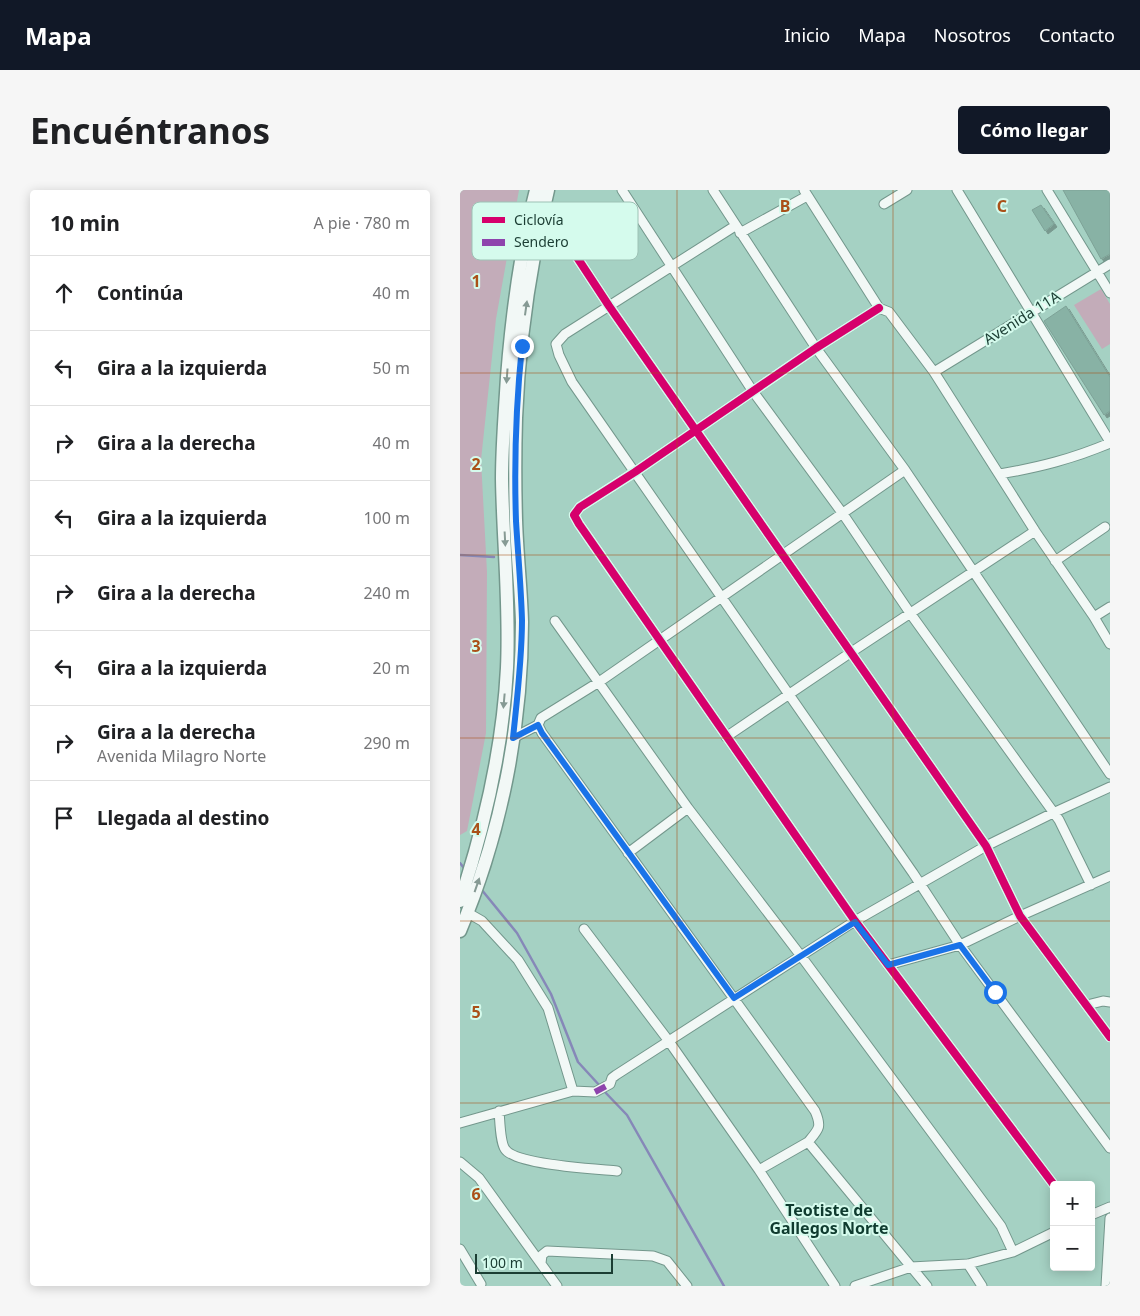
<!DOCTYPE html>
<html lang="es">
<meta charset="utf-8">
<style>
:root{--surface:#fff;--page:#f6f6f6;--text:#202124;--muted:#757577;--line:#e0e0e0;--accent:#111827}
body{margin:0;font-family:"Noto Sans",sans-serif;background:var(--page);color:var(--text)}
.controls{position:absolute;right:15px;bottom:15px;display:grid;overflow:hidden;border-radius:5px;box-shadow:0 2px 12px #0003}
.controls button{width:45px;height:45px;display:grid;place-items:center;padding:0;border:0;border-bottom:1px solid var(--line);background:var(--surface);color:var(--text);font:25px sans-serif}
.scale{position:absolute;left:15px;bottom:12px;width:138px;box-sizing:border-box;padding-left:5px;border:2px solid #1b3d33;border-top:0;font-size:14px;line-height:18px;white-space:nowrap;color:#1b3d33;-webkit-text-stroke:4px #d5fbed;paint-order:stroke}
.stop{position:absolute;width:15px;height:15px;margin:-11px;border:4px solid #1a73e8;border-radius:50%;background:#fff}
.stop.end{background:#1a73e8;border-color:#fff;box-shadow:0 1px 5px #0008}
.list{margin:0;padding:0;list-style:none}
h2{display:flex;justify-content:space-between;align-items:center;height:65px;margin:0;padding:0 20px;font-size:21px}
h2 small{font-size:16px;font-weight:400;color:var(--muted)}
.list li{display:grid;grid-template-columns:32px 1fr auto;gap:15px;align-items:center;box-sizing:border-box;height:75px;padding:0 20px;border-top:1px solid var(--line)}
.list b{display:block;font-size:19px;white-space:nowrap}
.list p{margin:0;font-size:16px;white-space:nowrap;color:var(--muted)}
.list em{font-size:16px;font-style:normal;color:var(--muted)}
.icon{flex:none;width:28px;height:28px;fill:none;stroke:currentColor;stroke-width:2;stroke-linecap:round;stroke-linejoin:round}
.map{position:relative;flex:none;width:650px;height:1096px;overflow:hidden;border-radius:5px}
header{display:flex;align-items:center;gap:30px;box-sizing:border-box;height:70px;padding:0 25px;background:var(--accent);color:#fff}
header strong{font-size:24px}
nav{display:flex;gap:28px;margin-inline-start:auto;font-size:18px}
.intro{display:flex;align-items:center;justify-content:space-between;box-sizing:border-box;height:120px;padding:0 30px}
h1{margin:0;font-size:35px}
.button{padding:12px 22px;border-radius:5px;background:var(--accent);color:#fff;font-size:18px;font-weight:700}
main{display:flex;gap:30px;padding:0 30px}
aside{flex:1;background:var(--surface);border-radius:5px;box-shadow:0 2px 12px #0003}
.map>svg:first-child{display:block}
.green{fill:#c3acb9}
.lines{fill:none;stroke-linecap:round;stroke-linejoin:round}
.stream{stroke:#8688b8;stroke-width:2.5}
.building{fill:#88b2a5;stroke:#7ea297;filter:url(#shadow)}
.street-casing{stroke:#73978c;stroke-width:11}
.secondary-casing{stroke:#73978c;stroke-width:15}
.street{stroke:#f2f8f6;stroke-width:9}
.secondary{stroke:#f2f8f6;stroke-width:12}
.quiet{stroke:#8e44ad;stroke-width:6;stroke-dasharray:12 6;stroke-linecap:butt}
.cycleway-casing{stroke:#d5fbed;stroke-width:11}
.cycleway{stroke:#d6006c;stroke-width:8}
.oneway{fill:#869a94}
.route{stroke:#1a73e8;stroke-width:6}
.grid{fill:none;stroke:#aa5118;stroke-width:1;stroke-opacity:0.55}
.labels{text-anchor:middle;stroke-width:4;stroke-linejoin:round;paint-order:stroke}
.street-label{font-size:15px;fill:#1b3d33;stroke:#d5fbed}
.neighbourhood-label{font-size:16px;font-weight:bold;fill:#0f3b2f;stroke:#d5fbed}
.key{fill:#d5fbed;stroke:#9dc2b5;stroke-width:1}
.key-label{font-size:14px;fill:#1b3d33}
.grid-label{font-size:16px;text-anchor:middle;font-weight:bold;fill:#aa5118;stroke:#d5fbed;stroke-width:4;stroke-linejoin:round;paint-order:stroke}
</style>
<header>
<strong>Mapa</strong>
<nav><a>Inicio</a><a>Mapa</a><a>Nosotros</a><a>Contacto</a></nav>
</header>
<div class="intro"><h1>Encuéntranos</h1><a class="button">Cómo llegar</a></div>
<main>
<aside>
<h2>10 min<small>A pie · 780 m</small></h2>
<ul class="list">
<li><svg class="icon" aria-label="ahead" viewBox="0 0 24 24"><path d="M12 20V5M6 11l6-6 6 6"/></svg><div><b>Continúa</b></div><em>40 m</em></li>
<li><svg class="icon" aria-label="left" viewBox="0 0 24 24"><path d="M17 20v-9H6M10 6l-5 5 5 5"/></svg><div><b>Gira a la izquierda</b></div><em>50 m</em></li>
<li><svg class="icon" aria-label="right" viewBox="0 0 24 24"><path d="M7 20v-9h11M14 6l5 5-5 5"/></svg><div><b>Gira a la derecha</b></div><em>40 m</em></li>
<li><svg class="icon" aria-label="left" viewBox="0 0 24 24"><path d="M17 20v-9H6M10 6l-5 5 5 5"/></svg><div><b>Gira a la izquierda</b></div><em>100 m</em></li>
<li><svg class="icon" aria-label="right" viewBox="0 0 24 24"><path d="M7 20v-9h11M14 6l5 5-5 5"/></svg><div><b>Gira a la derecha</b></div><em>240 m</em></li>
<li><svg class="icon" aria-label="left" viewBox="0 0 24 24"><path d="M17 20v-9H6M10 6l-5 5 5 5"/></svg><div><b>Gira a la izquierda</b></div><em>20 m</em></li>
<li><svg class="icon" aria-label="right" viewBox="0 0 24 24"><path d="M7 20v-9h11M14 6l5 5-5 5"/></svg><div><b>Gira a la derecha</b><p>Avenida Milagro Norte</p></div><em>290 m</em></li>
<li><svg class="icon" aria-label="arrive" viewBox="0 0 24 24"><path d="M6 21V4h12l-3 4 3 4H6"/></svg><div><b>Llegada al destino</b></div></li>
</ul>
</aside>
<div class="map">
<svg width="650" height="1096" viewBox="0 0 650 1096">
<defs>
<filter id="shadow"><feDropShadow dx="3" dy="3" stdDeviation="0" flood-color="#0004"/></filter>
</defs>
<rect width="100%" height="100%" fill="#a5d1c3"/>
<path class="green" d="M0 0H59L36 129 21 270 27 382 26 543 7 641 0 645Z
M641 99 650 114V154L642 159 614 115Z"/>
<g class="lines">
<path class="stream" d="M0 365 34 367
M0 673 4 678
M21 699 57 743 91 804 118 872 140 896
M143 900 167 925 264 1096"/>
</g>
<path class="building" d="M603 0H650V64L641 69Z
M581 15 594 34 585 41 572 20Z
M606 116 650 187V221L644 225 584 131Z"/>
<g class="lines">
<defs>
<path id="street" d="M162 0 292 200 383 324 450 423 599 630 631 695
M253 0 356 158 445 280 650 584
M344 0 419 118 429 122 474 182 575 341 634 427 650 454
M497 0 650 252
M587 0 650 103
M424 14 447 0
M275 36 105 144 96 154 99 165 112 192 453 683 500 755 650 958
M280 43 347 6
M103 46 149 116 526 656 560 726 650 847
M419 118 356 158 175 282 120 317 114 325 119 334 395 731 594 995
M474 182 650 74
M540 284C580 277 612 269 650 253
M595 371 645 337
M634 427 650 417
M95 431 228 618 341 766 541 1036 553 1062
M78 535 82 543 355 921C362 937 359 939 348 952L467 1096
M266 547 390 463 575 341
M53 548 78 535 81 528 139 492 445 280
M168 663 228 618
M124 739 208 850 299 980 375 1096
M428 775 500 755 560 726 650 686
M627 815 643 811 650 812
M113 901 135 902 150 894 152 888 156 885 395 731 526 656 593 623 650 597
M39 921C40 931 40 952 45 959 55 975 136 979 157 981
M0 933 113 901 88 818 58 770 22 731 8 723
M0 972 19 988 97 1096
M299 980 348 952
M631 1025 650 1017
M0 1059 21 1094
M81 1073 82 1065 87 1061 193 1066 207 1071 227 1096
M508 1074 522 1096
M395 1096 451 1077 508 1074 553 1062 594 1042
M646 1096 650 1028"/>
<path id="secondary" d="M0 711C25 635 43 557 47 478 50 414 43 352 42 289 42 255 45 221 47 187 52 124 60 61 76 0
M0 741C41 644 62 537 62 432 61 398 57 364 56 330 55 296 55 262 56 228 59 151 70 75 88 0"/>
</defs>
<use href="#street" class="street-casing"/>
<use href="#secondary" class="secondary-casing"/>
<use href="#street" class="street"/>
<use href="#secondary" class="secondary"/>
<path class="quiet" d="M135 902 150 894"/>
<defs>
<path id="cycleway" d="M103 46 149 116 526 656 560 726 650 847
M419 118 356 158 175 282 120 317 114 325 119 334 395 731 594 995"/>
</defs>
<use href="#cycleway" class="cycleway-casing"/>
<use href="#cycleway" class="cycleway"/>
</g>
<defs><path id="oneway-solid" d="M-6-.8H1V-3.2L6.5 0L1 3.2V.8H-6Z" transform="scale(1.25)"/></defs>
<g class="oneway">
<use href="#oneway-solid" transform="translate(66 118) rotate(-82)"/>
<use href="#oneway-solid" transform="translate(47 186) rotate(94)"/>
<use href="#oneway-solid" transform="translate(45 349) rotate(87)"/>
<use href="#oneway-solid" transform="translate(44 511) rotate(95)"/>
<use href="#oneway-solid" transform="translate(17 695) rotate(-71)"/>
</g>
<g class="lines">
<path class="route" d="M62 156C56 214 54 272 56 331 58 364 61 397 62 430 62 469 57 509 53 548L78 535 82 543 274 808 395 732 428 775 500 755 535 802"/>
</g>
<path class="grid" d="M217 0V1096M433 0V1096M0 183H650M0 365H650M0 548H650M0 731H650M0 913H650"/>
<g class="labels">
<g class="street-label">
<text transform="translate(562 128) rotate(-32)" y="5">Avenida 11A</text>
</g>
<g class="neighbourhood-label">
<text x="369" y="1026">Teotiste de<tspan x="369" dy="18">Gallegos Norte</tspan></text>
</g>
</g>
<rect x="12" y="12" width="166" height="58" rx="8" class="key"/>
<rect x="22" y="27" width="23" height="6" fill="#d6006c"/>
<rect x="22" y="49" width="23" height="7" fill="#8e44ad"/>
<g class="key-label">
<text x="54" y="35">Ciclovía</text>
<text x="54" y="57">Sendero</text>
</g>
<g class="grid-label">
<text x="325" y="22">B</text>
<text x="542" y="22">C</text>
<text x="16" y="97">1</text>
<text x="16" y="280">2</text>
<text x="16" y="462">3</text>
<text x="16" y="645">4</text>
<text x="16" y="828">5</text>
<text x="16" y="1010">6</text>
</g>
</svg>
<div class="controls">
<button>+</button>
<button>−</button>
</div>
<div class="scale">100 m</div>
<div class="stop" style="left:535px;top:802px"></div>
<div class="stop end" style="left:62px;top:156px"></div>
</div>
</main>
